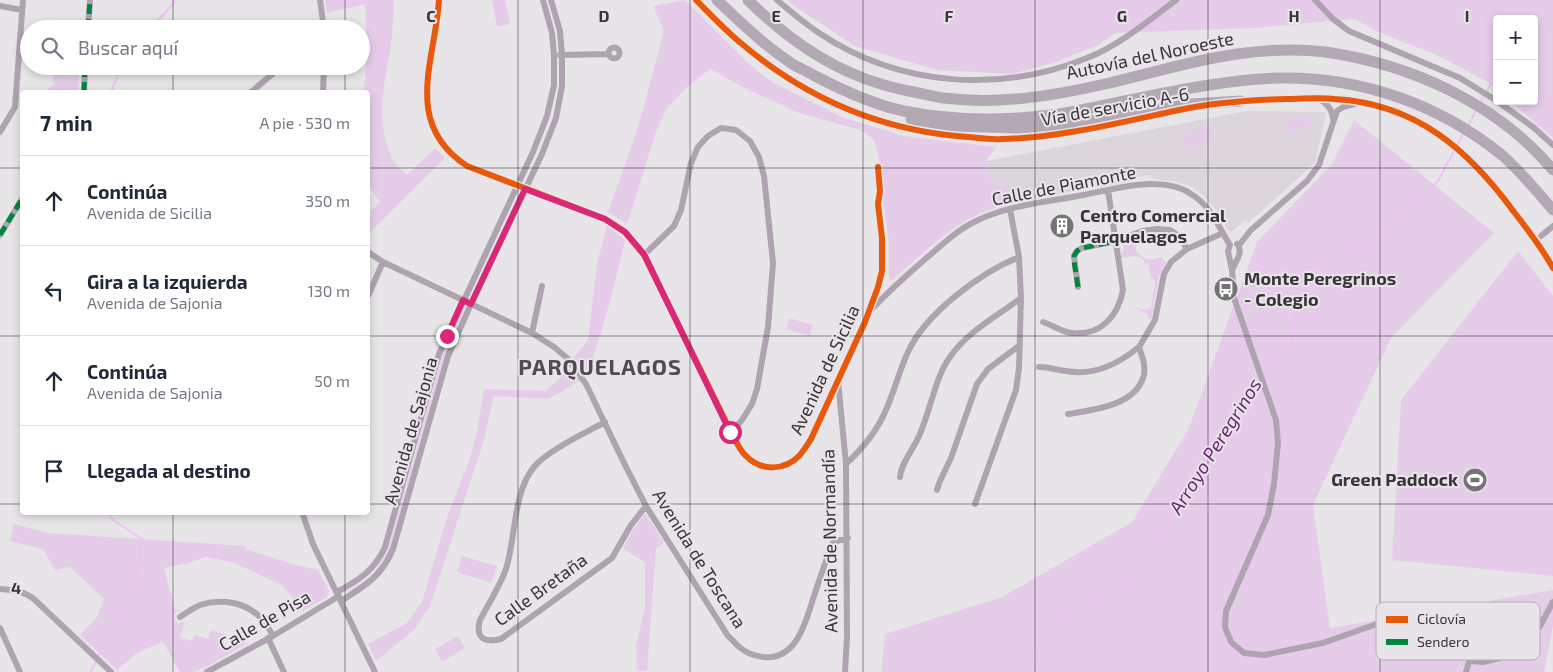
<!DOCTYPE html>
<html lang="es">
<meta charset="utf-8">
<style>
:root{--surface:#fff;--page:#f6f6f7;--text:#1f2937;--muted:#747a83;--line:#e0e1e3}
body{margin:0;font-family:"Exo 2",sans-serif;background:var(--page);color:var(--text)}
.controls{position:absolute;right:15px;top:15px;display:grid;overflow:hidden;border-radius:5px;box-shadow:0 2px 8px #0003}
.controls button{width:45px;height:45px;display:grid;place-items:center;padding:0;border:0;border-bottom:1px solid var(--line);background:var(--surface);color:var(--text);font:25px sans-serif}
.stop{position:absolute;width:15px;height:15px;margin:-11px;border:4px solid #db2777;border-radius:50%;background:#fff}
.stop.end{background:#db2777;border-color:#fff;box-shadow:0 1px 5px #0008}
.list{margin:0;padding:0;list-style:none}
h2{display:flex;justify-content:space-between;align-items:center;height:65px;margin:0;padding:0 20px;font-size:21px}
h2 small{font-size:16px;font-weight:400;color:var(--muted)}
.list li{display:grid;grid-template-columns:32px 1fr auto;gap:15px;align-items:center;box-sizing:border-box;height:90px;padding:0 20px;border-top:1px solid var(--line)}
.list b{display:block;font-size:19px;white-space:nowrap}
.list p{margin:0;font-size:16px;white-space:nowrap;color:var(--muted)}
.list em{font-size:16px;font-style:normal;color:var(--muted)}
.icon{flex:none;width:28px;height:28px;fill:none;stroke:currentColor;stroke-width:2;stroke-linecap:round;stroke-linejoin:round}
.map{position:relative;flex:none;width:1553px;height:672px;overflow:hidden}
.search{position:absolute;background:var(--surface);box-shadow:0 2px 8px #0003;left:20px;top:20px;width:350px;height:55px;display:flex;align-items:center;gap:12px;box-sizing:border-box;padding:0 18px;border-radius:28px;color:var(--muted);font-size:19px}
.panel{position:absolute;background:var(--surface);box-shadow:0 2px 8px #0003;left:20px;top:90px;width:350px;height:425px;border-radius:5px}
.map>svg:first-child{display:block}
.built{fill:#dcd6dc}
.green{fill:#e5cde9}
.lines{fill:none;stroke-linecap:round;stroke-linejoin:round}
.stream{stroke:#eec2f3;stroke-width:2}
.street{stroke:#aea4b0;stroke-width:6}
.highway{stroke:#b2a9b4;stroke-width:11}
.quiet{stroke:#00873e;stroke-width:5;stroke-dasharray:10 5;stroke-linecap:butt}
.cycleway-casing{stroke:#e9e4e9;stroke-width:9}
.cycleway{stroke:#e8590c;stroke-width:6}
.route{stroke:#db2777;stroke-width:6}
.grid{fill:none;stroke:#373537;stroke-width:1;stroke-opacity:0.55}
.labels{text-anchor:middle;stroke-width:4;stroke-linejoin:round;paint-order:stroke}
.street-label{font-size:18px;fill:#373537;stroke:#e9e4e9}
.poi-label{font-size:18px;font-weight:bold;fill:#373537;stroke:#e9e4e9;text-anchor:start}
.water-label{font-size:19px;font-style:italic;fill:#6d2777;stroke:#e9e4e9}
.district-label{font-size:22px;font-weight:bold;letter-spacing:1px;fill:#4f4b4f;stroke:#e9e4e9}
.key{fill:#e9e4e9;stroke:#b4b0b4;stroke-width:1}
.key-label{font-size:14px;fill:#373537}
.grid-label{font-size:16px;text-anchor:middle;font-weight:bold;fill:#373537;stroke:#e9e4e9;stroke-width:4;stroke-linejoin:round;paint-order:stroke}
</style>
<div class="map">
<svg width="1553" height="672" viewBox="0 0 1553 672">
<rect width="100%" height="100%" fill="#e8e5e8"/>
<path class="built" d="M1247 111 1326 112 1315 163 1248 223 1246 220 1230 233 1216 210 1205 197 1192 187 1177 182 1154 179 1147 175 1131 179 1129 182 1017 201 1013 190 987 178 986 161Z"/>
<path class="green" d="M325 0H394C393 16 393 31 391 47 384 84 375 122 392 158 395 164 402 170 407 175L435 148 445 158 368 234V214L380 202 370 188 368 181V92H364L367 49 365 4 327 13Z
M492 0H505L510 24 497 27Z
M685 0 747 62 770 81 842 117 904 136 996 147 986 161 987 178 1013 190 1017 201C1001 206 984 211 969 219 940 235 916 260 891 281L889 278V242L882 195 881 167 875 143 872 138 860 130 799 113 742 87 710 69 688 86 667 108 656 132 627 224 608 212 637 131 664 31 653 6Z
M788 0H1553V138L1510 101H1534V19H1497V90L1488 82 1435 54 1400 41 1372 29 1355 19 1254 28 1116 33 1098 45 1056 62 1012 74 937 70 855 46 794 6Z
M53 66H80L78 92H45L55 83 53 79Z
M1306 112 1312 124 1291 134 1285 122Z
M1354 120 1494 233 1391 338 1313 505 1330 628 1553 590V626L1544 672H881L885 634 1002 597 1132 522 1188 430 1257 242 1332 164Z
M1209 123 1216 139 1187 152 1180 136Z
M607 226 625 240 612 295 591 365 584 372 574 357 588 340 597 263Z
M1134 238 1137 253 1148 260 1162 257 1166 263 1159 276 1151 320 1148 318 1147 314 1133 306C1139 308 1147 313 1151 306L1155 284V281L1151 278 1148 263 1145 264 1143 259 1137 256 1121 258V254H1122L1124 248 1123 247 1128 241Z
M1518 251 1553 296V576L1392 560 1401 400Z
M462 310 464 311 445 355 390 548C382 568 367 586 346 593 351 588 359 585 366 580 376 571 383 560 389 547L443 354Z
M789 318 813 325 810 336 786 329Z
M570 368 580 381 548 399 494 396 484 440 430 606 414 630 376 661 368 644 407 623 422 602 446 520 469 461 477 432 484 389 546 391Z
M644 514 647 515 664 543 656 549 647 671 637 670 636 645 645 607V563L623 548 634 528Z
M14 524 48 533 246 546V549L292 564 318 570 329 591 327 597 303 611 282 585 232 562 206 557 189 563 164 568 175 610 181 609V611H177L174 614V620L179 624 185 621 180 637 192 641 195 635 208 639 211 630 225 634 222 647 231 649 234 639 248 643 210 665 193 672H180L163 642 137 653 117 670 80 635 97 617 104 599 70 567 55 570 43 549 10 541Z
M462 556 497 566 491 583 457 572Z
M458 636 465 648 442 662 435 649Z"/>
<g class="lines">
<path class="stream" d="M1495 0 1499 19
M150 29 174 3V0
M111 92 122 66
M1481 102 1497 72
M1468 126 1476 110
M1261 372 1292 342 1299 272 1375 241 1438 181 1464 132
M98 657 133 596 142 539 113 520 107 512
M90 672 96 662
M1034 672 1029 635 1128 585 1258 376"/>
<path class="street" d="M320 0 324 29
M439 0C435 62 402 123 467 166L605 219 625 232 644 255 731 432C735 439 739 449 745 455 761 472 785 471 800 455 804 450 808 444 811 439L865 322 878 287 882 271V238L878 204 880 191 878 167
M696 0 741 44 783 75 832 104 890 125 940 135 1001 140 1054 134 1124 121
M777 0C790 11 804 23 819 33 898 86 999 94 1087 58 1118 46 1150 20 1176 0
M1315 0 1333 19 1349 31 1460 78 1497 101
M0 6 22 10
M88 29 90 0
M608.5 53a5.5 5.5 0 1 1 11 0a5.5 5.5 0 1 1-11 0Z
M560 55 608 54
M84 92 85 66
M251 92 282 66
M323 92 324 66
M1319 98C1327 105 1332 108 1333 119
M1240 101C1318 96 1388 93 1453 144 1468 156 1480 171 1493 185 1515 210 1537 238 1553 268
M1497 101 1533 127 1553 145
M0 132 15 107 23 0
M0 235 22 199
M1541 236 1553 226
M1230 245 1228 251 1232 270 1234 298 1276 420 1278 443 1274 484 1268 515 1226 611 1225 627 1231 642 1244 653 1264 655 1323 643 1405 614 1421 611 1439 612 1457 620 1465 628 1471 644 1472 651 1466 672
M1239 245 1251 230 1307 181 1319 165 1337 111 1343 107 1358 103
M368 252 383 262 532 333 554 347 567 358 586 384 625 465 646 506 728 636C733 640 737 646 742 649 748 654 756 656 763 657 797 661 806 621 814 596 820 578 826 560 833 542L848 538
M644 255 674 226 681 210 691 163 698 147 708 136 721 128 736 130 750 141 759 157 764 176 773 263 768 327 757 389 752 404 742 420 731 432
M1233 268C1236 261 1244 251 1237 244
M1078 287 1074 256 1077 251 1082 248 1116 241 1142 231 1157 229 1170 230 1180 237 1187 249
M368 296 383 262
M872 309C890 290 910 272 930 255 945 242 959 229 976 221 1008 205 1048 202 1083 195 1105 191 1129 184 1151 184 1165 184 1180 186 1191 194 1211 206 1218 226 1230 245
M1043 322C1052 325 1062 332 1072 333 1101 336 1118 316 1123 290L1108 190
M532 333 542 286
M1039 367C1049 367 1057 370 1066 371 1095 376 1118 364 1139 347
M838 381 846 464 847 637 845 672
M1068 414C1092 410 1134 406 1143 378 1147 368 1142 356 1139 347L1155 320 1164 274 1171 262 1187 249 1223 233
M605 422C585 433 547 451 534 467 513 492 516 537 506 569 500 586 489 603 480 620 475 638 484 643 501 639L612 558 631 525 646 506
M846 464C862 449 876 433 885 412 894 393 899 371 908 352 925 314 981 272 1019 257
M900 477C901 463 913 450 919 436 930 413 935 377 950 357 967 332 997 316 1021 298
M937 490 940 481 951 458 977 384 988 369 1020 345
M975 504 1016 390 1019 368 1021 298 1019 257 1010 209
M302 512 313 544 375 672
M0 589C14 590 24 591 35 600L111 672
M337 592C359 580 374 571 385 547L439 354 533 152 547 116 554 85V55L552 33 543 0
M341 601C365 586 382 576 393 549L448 356 471 304 542 154 556 118 562 86V55L560 31 551 0
M180 617C186 613 193 608 200 605 222 598 246 602 262 619 266 624 270 630 273 636
M0 628 20 672
M268 638 284 672
M1469 661 1483 662 1500 658 1517 651 1540 626 1553 602
M207 672 273 636 339 596"/>
<path class="highway" d="M717 0C740 22 764 45 791 63 798 68 807 71 815 76 842 90 874 105 904 111 952 121 1002 121 1051 115 1064 114 1078 110 1091 108 1125 101 1158 94 1191 88 1220 83 1252 78 1282 78 1362 77 1441 105 1503 156 1521 172 1537 191 1553 210
M748 0C786 38 832 70 884 85 894 88 904 90 914 92 924 94 934 97 944 98 997 105 1053 96 1105 84 1149 74 1193 60 1237 54 1266 50 1296 48 1325 52 1410 64 1497 103 1553 170
M911 119 950 126 1019 128 1086 122 1191 104 1241 101"/>
<path class="quiet" d="M88 29 90 0
M84 92 85 66
M0 235 22 199
M1078 287 1074 261V256L1077 251 1082 248 1116 241"/>
<defs>
<path id="cycleway" d="M439 0C435 62 402 123 467 166L605 219 625 232 644 255 731 432C735 439 739 449 745 455 761 472 785 471 800 455 804 450 808 444 811 439L865 322 878 287 882 271V238L878 204 880 191 878 167
M696 0C711 15 726 31 742 44 807 99 882 131 968 137 979 138 990 140 1002 139 1063 138 1129 120 1189 108 1221 102 1254 100 1286 99 1303 99 1319 97 1335 99 1416 104 1468 149 1514 212 1528 230 1542 248 1553 268"/>
</defs>
<use href="#cycleway" class="cycleway-casing"/>
<use href="#cycleway" class="cycleway"/>
</g>
<g class="lines">
<path class="route" d="M447 336 463 300 471 304 525 189 605 219 625 232 644 254 730 432"/>
</g>
<path class="grid" d="M173 0V29M345 0V29M518 0V672M690 0V672M863 0V672M1035 0V672M1208 0V672M1380 0V672M173 66V92M345 66V92M0 168H22M368 168H1553M0 336H22M368 336H1553M0 504H22M368 504H1553M173 512V672M345 512V672"/>
<defs>
<symbol id="building-disc" viewBox="-11 -11 22 22"><circle r="9.5" fill="#757375" stroke="#e9e4e9"/><path d="M-4-6H4V6H1V3H-1V6H-4ZM-2.5-4.3h1.7v1.8h-1.7ZM.8-4.3h1.7v1.8H.8ZM-2.5-1h1.7V.8h-1.7ZM.8-1h1.7V.8H.8Z" fill="#fff"/></symbol>
<symbol id="bus-disc" viewBox="-11 -11 22 22"><circle r="9.5" fill="#757375" stroke="#e9e4e9"/><path d="M-5-6H5V4H4V6H2V4H-2V6H-4V4H-5ZM-3.5-4V0h7V-4ZM-3.5 1.2v1.5H-2V1.2ZM2 1.2v1.5H3.5V1.2Z" fill="#fff"/></symbol>
<symbol id="stadium-disc" viewBox="-11 -11 22 22"><circle r="9.5" fill="#757375" stroke="#e9e4e9"/><path d="M0-5a6.5 5 0 1 0 0 10a6.5 5 0 1 0 0-10ZM-3.5-1.8h7v3.6h-7Z" fill="#fff"/></symbol>
</defs>
<g fill-rule="evenodd">
<use href="#building-disc" x="1048" y="212" width="28" height="28"/>
<use href="#bus-disc" x="1212" y="275" width="28" height="28"/>
<use href="#stadium-disc" x="1461" y="466" width="28" height="28"/>
</g>
<g class="labels">
<g class="street-label">
<text transform="translate(1150 56) rotate(-12)" y="6">Autovía del Noroeste</text>
<text transform="translate(1115 107) rotate(-10)" y="6">Vía de servicio A-6</text>
<text transform="translate(1064 186) rotate(-11)" y="6">Calle de Piamonte</text>
<text transform="translate(825 370) rotate(-65)" y="6">Avenida de Sicilia</text>
<text transform="translate(411 431) rotate(-74)" y="6">Avenida de Sajonia</text>
<text transform="translate(830 541) rotate(-91)" y="6">Avenida de Normandía</text>
<text transform="translate(699 559) rotate(58)" y="6">Avenida de Toscana</text>
<text transform="translate(541 590) rotate(-36)" y="6">Calle Bretaña</text>
<text transform="translate(265 621) rotate(-30)" y="6">Calle de Pisa</text>
</g>
<g class="poi-label">
<text x="1080" y="222">Centro Comercial<tspan x="1080" dy="21">Parquelagos</tspan></text>
<text x="1244" y="285">Monte Peregrinos<tspan x="1244" dy="21">- Colegio</tspan></text>
<text x="1458" y="486" text-anchor="end">Green Paddock</text>
</g>
<g class="water-label">
<text transform="translate(1215 446) rotate(-58)" y="7">Arroyo Peregrinos</text>
</g>
<g class="district-label">
<text x="600" y="375">PARQUELAGOS</text>
</g>
</g>
<rect x="1376" y="602" width="164" height="58" rx="8" class="key"/>
<rect x="1386" y="616" width="22" height="7" fill="#e8590c"/>
<rect x="1386" y="639" width="22" height="6" fill="#00873e"/>
<g class="key-label">
<text x="1417" y="624">Ciclovía</text>
<text x="1417" y="647">Sendero</text>
</g>
<g class="grid-label">
<text x="431" y="22">C</text>
<text x="604" y="22">D</text>
<text x="776" y="22">E</text>
<text x="949" y="22">F</text>
<text x="1122" y="22">G</text>
<text x="1294" y="22">H</text>
<text x="1467" y="22">I</text>
<text x="16" y="594">4</text>
</g>
</svg>
<div class="controls">
<button>+</button>
<button>−</button>
</div>
<div class="stop" style="left:730px;top:432px"></div>
<div class="stop end" style="left:447px;top:336px"></div>
<div class="search"><svg class="icon" aria-label="search" viewBox="0 0 24 24"><circle cx="10" cy="10" r="6"/><path d="M15 15l6 6"/></svg>Buscar aquí</div>
<section class="panel">
<h2>7 min<small>A pie · 530 m</small></h2>
<ul class="list">
<li><svg class="icon" aria-label="ahead" viewBox="0 0 24 24"><path d="M12 20V5M6 11l6-6 6 6"/></svg><div><b>Continúa</b><p>Avenida de Sicilia</p></div><em>350 m</em></li>
<li><svg class="icon" aria-label="left" viewBox="0 0 24 24"><path d="M17 20v-9H6M10 6l-5 5 5 5"/></svg><div><b>Gira a la izquierda</b><p>Avenida de Sajonia</p></div><em>130 m</em></li>
<li><svg class="icon" aria-label="ahead" viewBox="0 0 24 24"><path d="M12 20V5M6 11l6-6 6 6"/></svg><div><b>Continúa</b><p>Avenida de Sajonia</p></div><em>50 m</em></li>
<li><svg class="icon" aria-label="arrive" viewBox="0 0 24 24"><path d="M6 21V4h12l-3 4 3 4H6"/></svg><div><b>Llegada al destino</b></div></li>
</ul>
</section>
</div>
